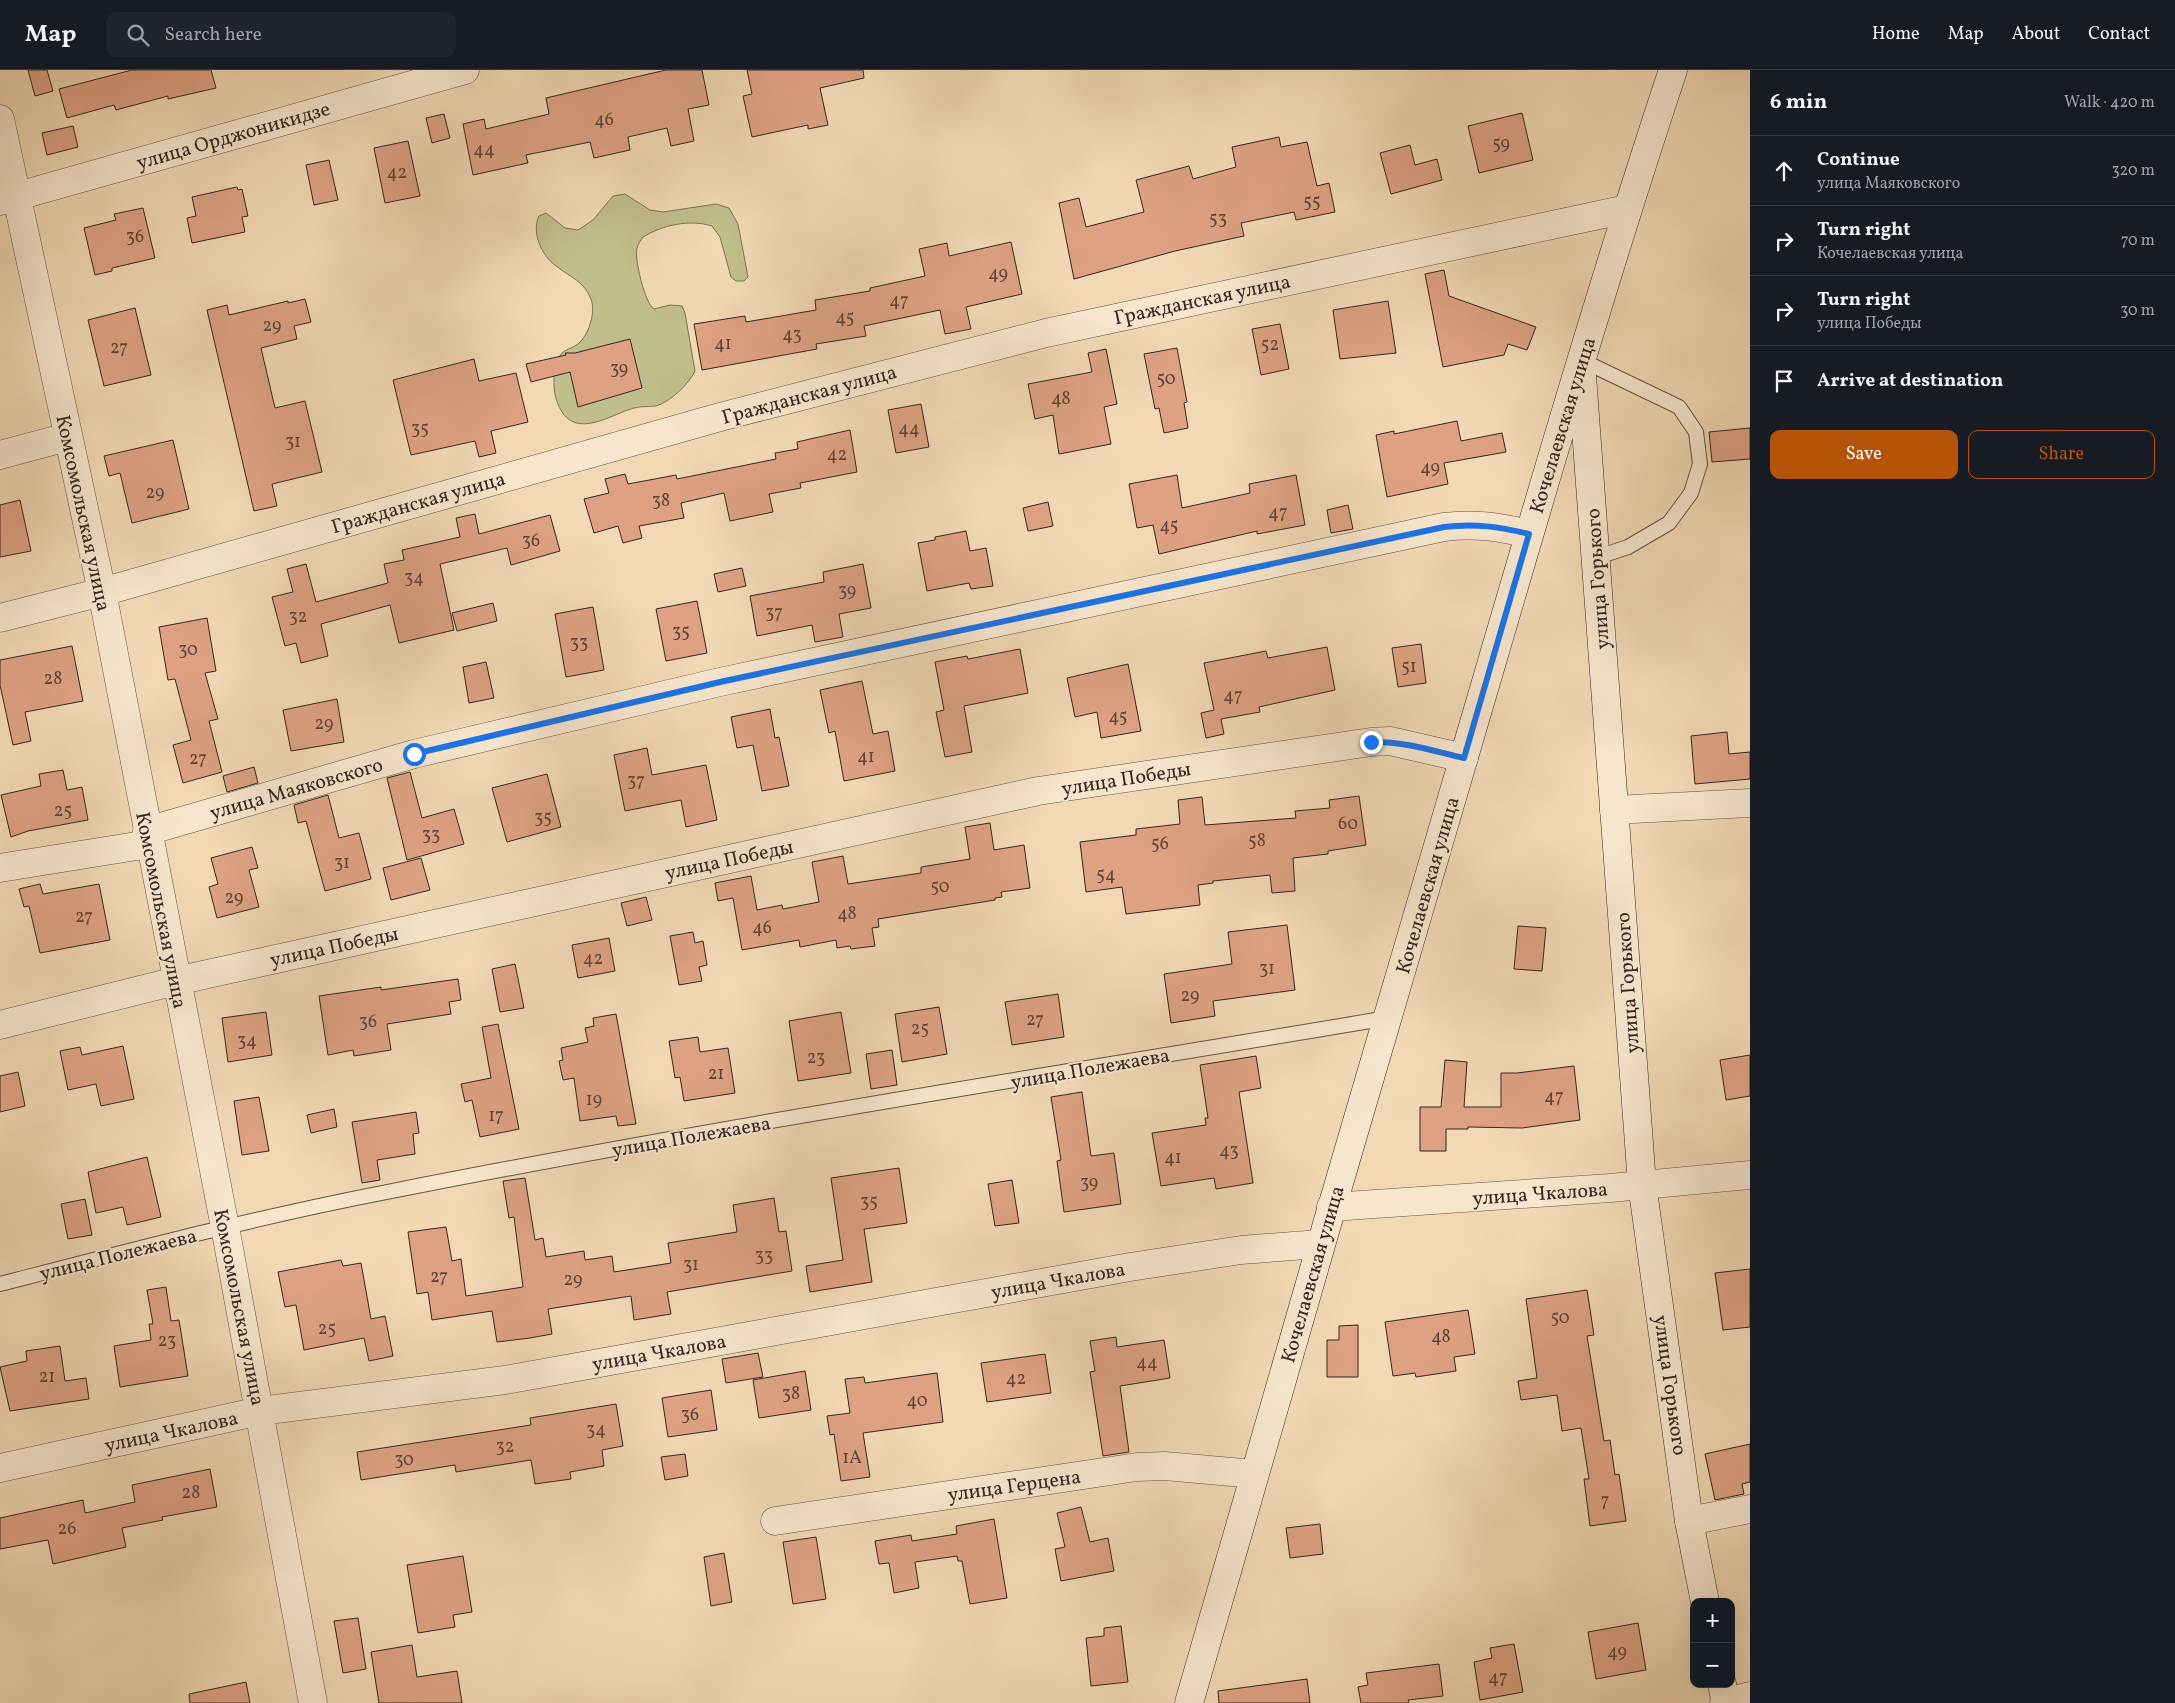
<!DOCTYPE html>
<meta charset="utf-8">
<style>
:root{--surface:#171b24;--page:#20242c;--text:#f1f3f6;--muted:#9ea1a6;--line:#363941;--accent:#b45309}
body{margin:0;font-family:Vollkorn,serif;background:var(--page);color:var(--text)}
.controls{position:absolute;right:15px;bottom:15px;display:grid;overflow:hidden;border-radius:10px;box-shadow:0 5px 20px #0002}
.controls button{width:45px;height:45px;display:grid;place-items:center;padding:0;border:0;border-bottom:1px solid var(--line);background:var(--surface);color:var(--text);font:25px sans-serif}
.stop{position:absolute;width:15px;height:15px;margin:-11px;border:4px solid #1a73e8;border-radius:50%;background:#fff}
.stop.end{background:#1a73e8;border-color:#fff;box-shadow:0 1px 5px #0008}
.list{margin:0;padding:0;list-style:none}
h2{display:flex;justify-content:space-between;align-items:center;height:65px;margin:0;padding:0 20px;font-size:21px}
h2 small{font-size:16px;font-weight:400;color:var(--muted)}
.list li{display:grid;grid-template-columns:32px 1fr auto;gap:15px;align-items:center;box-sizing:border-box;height:70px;padding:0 20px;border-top:1px solid var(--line)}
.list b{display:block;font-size:19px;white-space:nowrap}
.list p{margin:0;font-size:16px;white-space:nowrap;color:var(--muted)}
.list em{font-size:16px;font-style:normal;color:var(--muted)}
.actions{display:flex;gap:10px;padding:15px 20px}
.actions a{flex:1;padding:11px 0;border:1px solid var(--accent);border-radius:10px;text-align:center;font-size:18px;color:var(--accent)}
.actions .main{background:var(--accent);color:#fff}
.icon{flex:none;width:28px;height:28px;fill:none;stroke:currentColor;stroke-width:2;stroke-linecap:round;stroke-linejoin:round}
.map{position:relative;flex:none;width:1750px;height:1633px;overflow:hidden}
header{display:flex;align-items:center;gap:30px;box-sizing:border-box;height:70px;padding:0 25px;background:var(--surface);border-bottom:1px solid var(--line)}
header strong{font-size:24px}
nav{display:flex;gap:28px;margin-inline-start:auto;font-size:18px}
.search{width:350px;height:45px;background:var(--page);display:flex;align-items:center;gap:12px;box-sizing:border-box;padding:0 18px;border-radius:10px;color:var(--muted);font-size:19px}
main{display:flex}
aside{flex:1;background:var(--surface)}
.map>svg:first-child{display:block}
.green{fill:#c0be89;stroke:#7a7254}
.building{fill:#dea282;stroke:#342520}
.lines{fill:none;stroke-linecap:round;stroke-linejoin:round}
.lane-casing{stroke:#645245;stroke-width:16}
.street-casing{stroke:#645245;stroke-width:29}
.secondary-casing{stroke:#342520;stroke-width:29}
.lane{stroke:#f7e6ce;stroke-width:14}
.street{stroke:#f7e6ce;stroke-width:28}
.secondary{stroke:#f7e6ce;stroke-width:28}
.route{stroke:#1a73e8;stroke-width:6}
.labels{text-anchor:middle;stroke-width:4;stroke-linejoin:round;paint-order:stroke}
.number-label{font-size:18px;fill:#5e4438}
.street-label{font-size:20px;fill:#342520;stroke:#f7e6ce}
</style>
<header>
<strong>Map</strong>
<div class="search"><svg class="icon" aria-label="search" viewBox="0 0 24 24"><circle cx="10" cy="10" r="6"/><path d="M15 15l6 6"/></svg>Search here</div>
<nav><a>Home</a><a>Map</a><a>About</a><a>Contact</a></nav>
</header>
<main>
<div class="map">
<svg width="1750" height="1633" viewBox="0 0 1750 1633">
<rect width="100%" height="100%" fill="#f2d9b4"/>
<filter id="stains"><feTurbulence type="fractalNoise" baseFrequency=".004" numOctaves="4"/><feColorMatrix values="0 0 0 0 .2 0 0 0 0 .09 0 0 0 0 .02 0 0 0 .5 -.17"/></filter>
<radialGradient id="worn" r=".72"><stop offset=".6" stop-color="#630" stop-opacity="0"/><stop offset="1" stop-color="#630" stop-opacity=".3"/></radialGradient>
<path class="green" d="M625 124 650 140 663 142 716 134 729 138 738 154 748 207 744 211H736L731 207 720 167 712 156C689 149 663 155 643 167 641 170 638 174 637 178 634 188 645 234 654 239L670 235 682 236 685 243 695 301C689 314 670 332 656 336 649 337 641 336 634 338 609 345 573 372 558 334 552 321 552 294 562 283 566 279 573 278 578 274 589 265 596 242 591 229 584 211 570 207 556 196 542 186 531 163 539 146L546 143 565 158 578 160 593 150 613 126Z"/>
<path class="building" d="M28 0H47L53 21 35 26Z
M132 0H211L216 18 168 29V26L116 40 114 35 67 48 59 19Z
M666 0H702L709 35 688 39 694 71 671 76 667 58 628 67 630 80 594 88 590 72 526 85 528 93 473 105 463 54 484 49 486 59 549 44 546 28Z
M747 0H863L864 8 820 18 828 55 808 59V55L752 67 743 26 752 24Z
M1522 43 1533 90 1479 103 1468 56Z
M444 44 450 68 432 73 426 48Z
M73 56 78 77 47 85 42 63Z
M1279 67 1281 77 1307 72 1317 116 1329 113 1335 142 1296 150 1294 142 1241 153 1244 166 1175 181 1074 209 1059 133 1079 128 1086 157 1144 142 1136 110 1189 96 1193 109 1236 97 1232 77Z
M408 71 420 126 385 133 374 78Z
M1410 75 1415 95 1437 89 1442 110 1391 124 1380 83Z
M329 90 338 130 314 135 306 95Z
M237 117 238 120 242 119 248 146 242 147 245 162 192 173 187 148 196 146 192 127Z
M143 138 155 188 112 198V201L95 205 84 158 116 150 114 144Z
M1011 172 1022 224 966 237 971 259 945 264 940 240 864 256 866 266 816 274 817 279 702 300 694 254 745 246 746 252 816 240 815 230 870 221V218L925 206 919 179 947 173 949 186Z
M1444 200 1449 226 1536 257 1527 280 1508 274 1504 285 1443 297 1425 204Z
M305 229 311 252 294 256 297 269 261 278 275 338 305 331 322 402 272 414 277 436 254 441 207 240 227 235 229 245 288 231V233Z
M1388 231 1396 283 1340 289 1333 240Z
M135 238 151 305 104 316 88 250Z
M1280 254 1289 299 1261 305 1252 259Z
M630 269 642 318 578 337 570 302 531 312 526 294 566 285 565 283H575Z
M1177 278 1187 332 1184 333 1188 358 1164 363 1159 338 1155 339 1144 284Z
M1106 279 1117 334 1104 337 1111 374 1059 384 1053 345 1035 349 1028 314 1092 302 1088 283Z
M474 289 479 311 516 303 528 352 491 361 496 383 479 387 475 371 411 385 393 310Z
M921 334 929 377 896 383 888 340Z
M1457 351 1461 371 1502 363 1506 382 1444 393 1448 414 1387 427 1376 365 1394 361V364Z
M1750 358V389L1712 392 1709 362Z
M850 360 857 402 800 413 801 418 769 424 773 442 730 451 724 423 681 433 684 448 639 456 642 468 623 473 618 456 594 463 584 429 609 423 605 409 625 404 628 414 676 405 677 409 776 389 775 383 798 379 797 372Z
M173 370 189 439 132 453 120 403 109 406 104 386Z
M1177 405 1182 438 1250 423 1249 414 1296 405 1305 455 1257 464V461L1159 484 1153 455 1137 458 1129 414Z
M20 430 31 481 0 487V435Z
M1048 432 1053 456 1028 461 1023 438Z
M1348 435 1353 459 1331 463 1327 440Z
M475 444 479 464 550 445 560 481 511 495 507 478 440 494 454 560 399 573 390 535 321 554 328 586 301 593 296 573 285 576 272 527 293 522 287 499 306 494 316 532 388 513 384 494 404 490 402 480 460 467 456 448Z
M966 461 970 481 986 478 993 516 971 519 969 513 927 521 918 473 935 470V467Z
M863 494 871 538 839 544 843 567 815 572 812 555 757 566 750 526 824 512 823 502Z
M742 498 746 516 718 522 714 504Z
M697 531 707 583 666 591 656 539Z
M493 533 497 551 457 561 452 543Z
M593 537 604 600 566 607 555 544Z
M207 548 216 601 205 603 218 649 209 651 222 702 183 713 173 675 191 670 175 609 168 610 159 557Z
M1421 574 1426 613 1398 617 1392 578Z
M72 576 83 631 25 642 31 671 13 675 0 615V590Z
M1327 577 1335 620 1259 637 1260 642 1221 649 1224 664 1206 668 1201 643 1214 640 1204 593 1266 581 1268 588Z
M1020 579 1028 623 964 636 972 682 945 687 936 642 944 640 935 592 967 586 968 589Z
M486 592 494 628 469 633 463 597Z
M1128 594 1141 661 1101 668 1097 642 1075 647 1067 608Z
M862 611 873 664 888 661 895 701 844 711 835 661 829 663 820 620Z
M337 629 344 672 291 681 283 640Z
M770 639 775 668 779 667 789 716 762 721 753 675 737 678 731 647Z
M1727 662 1729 684 1750 682V709L1695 714 1691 666Z
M647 678 652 705 706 695 717 750 686 757 681 730 625 741 614 685Z
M254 697 258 713 227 722 223 706Z
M63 700 67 720 82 717 88 750 28 761 11 767 1 725 41 716 39 704Z
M410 702 422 748 454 739 464 774 407 790 387 708Z
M547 704 561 757 507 772 492 718Z
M328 725 339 768 359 763 371 809 325 821 306 751 298 753 294 735Z
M1359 726 1366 775 1328 781V784L1293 788 1295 821 1272 823 1270 805 1213 811V813L1198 815 1200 835 1126 844 1122 817 1086 822 1080 772 1136 765V759L1180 754 1178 730 1202 727 1205 755 1296 748 1295 741 1330 738 1329 730Z
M990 753 994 780 1024 775 1030 818 1001 822 1002 827 995 828V830L878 849 879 857 872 858 875 876 851 879 850 876 837 878 836 870 800 877 799 870 742 880 733 828 718 831 715 813 751 806 757 840 782 835 783 839 819 832 812 792 843 786 848 814 921 803V797L970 789 965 757Z
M252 777 258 798 249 800 259 837 217 848 209 817 218 814 211 788Z
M421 788 430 820 391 830 383 798Z
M40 814 43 824 99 814 110 870 40 883 29 836 24 837 19 819Z
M646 827 652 850 627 856 621 833Z
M1287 855 1295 920 1213 931 1215 946 1171 953 1164 904 1232 894 1228 862Z
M1518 856 1546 858 1542 901 1514 899Z
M693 862 695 873 703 871 707 895 699 897 702 911 679 915 670 866Z
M609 868 615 901 578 908 572 875Z
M515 894 524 938 500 942 492 899Z
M458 909 461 930 449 932 451 944 387 954 391 980 354 986 353 980 328 985 319 926 381 917V920Z
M1058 924 1064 967 1012 975 1005 932Z
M939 937 947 984 902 992 895 944Z
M266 942 272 985 228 992 222 948Z
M841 942 851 1003 798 1011 789 951Z
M616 944 636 1054 618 1056 616 1046 580 1051 574 1008 563 1010 559 991 563 990 561 978 588 972 585 958 594 956 593 948Z
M498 954 519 1059 480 1067 472 1030 465 1032 461 1014 491 1008 482 957Z
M698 967 700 982 728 978 735 1023 684 1031 680 1007 675 1008 669 971Z
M123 976 134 1029 101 1036 96 1014 68 1020 60 981 80 977 82 985Z
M892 980 897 1015 871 1019 866 984Z
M1750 985V1026L1726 1030 1720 990Z
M1256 986 1261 1018 1239 1022 1253 1113 1216 1119 1214 1108 1161 1116 1152 1063 1206 1055 1205 1048H1208L1200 995Z
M1445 990 1467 992 1464 1037H1501V1003H1517L1574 996 1580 1050 1522 1058 1468 1057V1059H1446V1081H1420V1037H1441Z
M18 1002 25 1036 0 1042V1006Z
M1082 1022 1091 1086 1114 1083 1121 1134 1064 1142 1057 1091 1061 1090 1051 1027Z
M259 1027 269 1081 242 1085 234 1031Z
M334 1039 337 1057 311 1063 307 1045Z
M416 1042 419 1063 413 1064 415 1084 377 1090 380 1110 362 1113 352 1052Z
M147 1087 161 1147 127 1155 123 1137 96 1143 88 1102Z
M899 1098 907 1153 864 1159 872 1212 810 1222 806 1196 843 1190 831 1108Z
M525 1108 535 1170 543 1168 546 1187 584 1181 585 1190 612 1186 614 1202 671 1193 668 1173 737 1162 733 1135 774 1128 779 1162 786 1161 792 1201 667 1222 671 1244 634 1250 631 1226 548 1239 552 1264 530 1268 497 1272 492 1241 432 1250 428 1222 417 1224 408 1162 446 1157 452 1191 461 1189 466 1226 523 1217 514 1147 509 1148 503 1111Z
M1012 1110 1019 1153 995 1156 988 1114Z
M85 1129 92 1165 68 1169 61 1134Z
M341 1190 343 1196 361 1193 371 1249 385 1246 393 1286 369 1291 364 1268 304 1280 296 1235 285 1237 278 1202Z
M1750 1199V1257L1723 1260 1715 1203Z
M166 1217 171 1251 179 1250 188 1306 120 1317 114 1276 151 1270 149 1254H153L147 1220Z
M1587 1220 1594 1265 1587 1266 1604 1371 1610 1370 1615 1405 1619 1404 1626 1451 1590 1456 1584 1409H1589L1581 1358 1562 1361 1557 1325 1521 1330 1518 1311 1537 1308 1526 1229Z
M1468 1240 1475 1284 1454 1287 1456 1301 1416 1307 1415 1303 1393 1306 1385 1252Z
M1358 1255V1307H1327V1270H1339V1256Z
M1116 1267 1117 1277 1164 1270 1170 1308 1120 1316 1129 1382 1103 1386 1090 1302 1095 1301 1090 1271Z
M60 1276 65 1311 86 1308 89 1329 10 1341 0 1297 27 1291 26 1281Z
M758 1283 763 1307 726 1313 722 1289Z
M1045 1284 1051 1323 987 1332 981 1293Z
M805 1301 811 1340 759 1348 753 1310Z
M937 1303 943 1352 863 1363 870 1407 841 1411 834 1364 830 1365 827 1346 850 1343 845 1309 864 1307 865 1313Z
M711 1320 717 1360 668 1367 662 1328Z
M616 1334 623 1376 602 1380 604 1396 570 1402 571 1409 535 1414 531 1390 456 1402 455 1395 361 1410 357 1382 531 1355 530 1348Z
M1750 1374V1412L1742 1414 1744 1424 1715 1430 1705 1384Z
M685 1384 688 1406 665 1410 661 1387Z
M210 1399 217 1437 162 1447 163 1450 122 1458 126 1477 53 1494 48 1470 0 1479V1448L83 1430 85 1443 135 1432 132 1415Z
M1081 1437 1090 1472 1108 1468 1114 1501 1061 1511 1055 1479 1065 1477 1057 1443Z
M994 1449 1007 1528 970 1534 962 1491H958L957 1486 915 1492 919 1518 894 1523 889 1493 879 1494 875 1471 911 1465 912 1471 957 1464 956 1456Z
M1320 1454 1323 1484 1290 1488 1286 1458Z
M816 1467 826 1529 793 1534 783 1472Z
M724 1483 732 1532 711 1536 704 1487Z
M463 1486 472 1542 453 1545 455 1557 418 1563 407 1495Z
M358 1548 366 1599 343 1603 334 1551Z
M1638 1553 1646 1600 1596 1609 1588 1562Z
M1121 1556 1128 1612 1091 1616 1086 1568 1104 1566V1558Z
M1514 1574 1523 1622 1480 1630 1474 1592 1492 1588 1490 1578Z
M412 1575 417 1607 457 1601 462 1633H379L371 1582Z
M1439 1594 1443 1626 1408 1630 1409 1633H1361L1358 1617 1368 1615 1366 1603Z
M1307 1609 1310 1633H1219L1218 1621Z
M246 1612 250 1633H190L189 1624Z"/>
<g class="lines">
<defs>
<path id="lane" d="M1581 290 1679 337 1696 362 1700 394 1691 423 1669 453 1628 477 1595 488
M0 1214C128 1181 257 1147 387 1122 719 1056 1054 1004 1388 948"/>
<path id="street" d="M0 49 102 522 225 1157 313 1633
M0 131 465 0
M0 385 67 367
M0 548 102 522 720 347 1046 263 1627 139
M1614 740 1750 733
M147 761 414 684 720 612 1444 457C1475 453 1500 457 1529 464
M0 798 149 774
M0 955 176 911 1038 721 1371 672 1390 671 1464 688
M1331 1137 1610 1118 1750 1105
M0 1398 260 1341 505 1310 1130 1197 1241 1180 1320 1174
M775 1451 1137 1397 1165 1396 1254 1404
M1689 1451 1750 1439
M1724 1633 1750 1626"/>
<path id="secondary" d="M1582 306 1642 1114 1689 1451 1705 1532
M1722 1614 1726 1633
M1189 1633C1275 1328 1365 1025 1454 721 1525 480 1594 238 1673 0"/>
</defs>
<use href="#lane" class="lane-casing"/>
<use href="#street" class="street-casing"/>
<use href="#secondary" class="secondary-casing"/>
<use href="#lane" class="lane"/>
<use href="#street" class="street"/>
<use href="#secondary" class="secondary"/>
</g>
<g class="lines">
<path class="route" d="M414 684 720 612 1444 457C1475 453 1500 457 1529 464L1464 688C1433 681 1403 671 1371 672"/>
</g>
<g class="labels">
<g class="number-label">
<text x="604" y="55">46</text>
<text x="1501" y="79">59</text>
<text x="484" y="85">44</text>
<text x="397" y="108">42</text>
<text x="1312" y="137">55</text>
<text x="1218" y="154">53</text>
<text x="135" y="172">36</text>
<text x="998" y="209">49</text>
<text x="899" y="236">47</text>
<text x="845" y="253">45</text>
<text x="272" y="261">29</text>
<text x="792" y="270">43</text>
<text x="723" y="279">41</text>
<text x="1270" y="280">52</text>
<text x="119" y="283">27</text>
<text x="619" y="304">39</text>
<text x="1166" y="314">50</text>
<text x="1061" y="334">48</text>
<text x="420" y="364">35</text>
<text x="909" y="364">44</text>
<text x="293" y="377">31</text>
<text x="837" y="390">42</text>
<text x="1430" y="403">49</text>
<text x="155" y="428">29</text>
<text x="661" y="436">38</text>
<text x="1278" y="448">47</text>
<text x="1169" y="461">45</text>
<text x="531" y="476">36</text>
<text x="414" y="513">34</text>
<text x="847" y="526">39</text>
<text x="774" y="548">37</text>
<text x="298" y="552">32</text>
<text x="681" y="567">35</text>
<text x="579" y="578">33</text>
<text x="188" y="585">30</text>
<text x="1409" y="602">51</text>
<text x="53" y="614">28</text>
<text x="1233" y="631">47</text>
<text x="1118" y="652">45</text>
<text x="324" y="659">29</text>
<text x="866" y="692">41</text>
<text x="198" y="694">27</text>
<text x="636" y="716">37</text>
<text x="63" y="746">25</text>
<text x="543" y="753">35</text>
<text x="1348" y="759">60</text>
<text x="431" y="770">33</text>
<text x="1257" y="776">58</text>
<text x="1160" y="779">56</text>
<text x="342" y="798">31</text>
<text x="1106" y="810">54</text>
<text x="940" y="822">50</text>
<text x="234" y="833">29</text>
<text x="847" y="849">48</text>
<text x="84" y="852">27</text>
<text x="762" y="863">46</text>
<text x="593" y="894">42</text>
<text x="1267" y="904">31</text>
<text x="1190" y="931">29</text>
<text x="1035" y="955">27</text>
<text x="368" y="957">36</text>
<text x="920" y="964">25</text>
<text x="247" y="976">34</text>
<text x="816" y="993">23</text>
<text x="716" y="1009">21</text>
<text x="1554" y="1032">47</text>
<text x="594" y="1035">19</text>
<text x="496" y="1051">17</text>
<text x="1229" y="1086">43</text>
<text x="1173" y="1093">41</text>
<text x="1089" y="1118">39</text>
<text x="869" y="1137">35</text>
<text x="764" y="1191">33</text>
<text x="691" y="1200">31</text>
<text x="439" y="1212">27</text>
<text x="573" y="1215">29</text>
<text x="1560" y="1253">50</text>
<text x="327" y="1264">25</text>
<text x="1441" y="1272">48</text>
<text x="167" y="1276">23</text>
<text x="1147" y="1298">44</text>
<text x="47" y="1312">21</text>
<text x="1016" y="1314">42</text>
<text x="791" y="1329">38</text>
<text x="917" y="1336">40</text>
<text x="690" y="1350">36</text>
<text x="596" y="1365">34</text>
<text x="505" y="1382">32</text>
<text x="852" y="1393">1А</text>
<text x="404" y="1395">30</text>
<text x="191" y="1428">28</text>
<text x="1605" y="1436">7</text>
<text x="67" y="1464">26</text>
<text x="1617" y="1587">49</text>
<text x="1498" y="1613">47</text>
</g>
<g class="street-label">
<text transform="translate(233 65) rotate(-16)" y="7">улица Орджоникидзе</text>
<text transform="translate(1202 229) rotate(-12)" y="7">Гражданская улица</text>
<text transform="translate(809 324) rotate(-15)" y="7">Гражданская улица</text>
<text transform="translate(1562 355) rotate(-73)" y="7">Кочелаевская улица</text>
<text transform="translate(418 432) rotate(-16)" y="7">Гражданская улица</text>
<text transform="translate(84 443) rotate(78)" y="7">Комсомольская улица</text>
<text transform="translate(1597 509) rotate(-94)" y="7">улица Горького</text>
<text transform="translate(1126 708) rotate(-9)" y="7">улица Победы</text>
<text transform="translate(296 718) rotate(-16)" y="7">улица Маяковского</text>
<text transform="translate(729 789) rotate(-12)" y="7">улица Победы</text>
<text transform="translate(1427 815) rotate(-74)" y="7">Кочелаевская улица</text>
<text transform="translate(162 840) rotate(79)" y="7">Комсомольская улица</text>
<text transform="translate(334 876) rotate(-12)" y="7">улица Победы</text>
<text transform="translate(1627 913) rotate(-94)" y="7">улица Горького</text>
<text transform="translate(1090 998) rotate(-10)" y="7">улица Полежаева</text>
<text transform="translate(691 1066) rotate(-10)" y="7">улица Полежаева</text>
<text transform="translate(1540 1123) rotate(-4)" y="7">улица Чкалова</text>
<text transform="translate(118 1184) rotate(-14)" y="7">улица Полежаева</text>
<text transform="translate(1312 1204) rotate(-74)" y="7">Кочелаевская улица</text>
<text transform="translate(1058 1210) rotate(-10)" y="7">улица Чкалова</text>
<text transform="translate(240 1237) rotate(79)" y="7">Комсомольская улица</text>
<text transform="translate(659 1282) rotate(-10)" y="7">улица Чкалова</text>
<text transform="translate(1671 1315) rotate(82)" y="7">улица Горького</text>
<text transform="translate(171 1361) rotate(-12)" y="7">улица Чкалова</text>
<text transform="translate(1014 1415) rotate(-8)" y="7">улица Герцена</text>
</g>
</g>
<rect width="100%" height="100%" filter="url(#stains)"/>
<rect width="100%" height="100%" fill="url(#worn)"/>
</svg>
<div class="controls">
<button>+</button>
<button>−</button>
</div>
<div class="stop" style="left:414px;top:684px"></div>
<div class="stop end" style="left:1371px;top:672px"></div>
</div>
<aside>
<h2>6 min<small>Walk · 420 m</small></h2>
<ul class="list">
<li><svg class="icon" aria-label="ahead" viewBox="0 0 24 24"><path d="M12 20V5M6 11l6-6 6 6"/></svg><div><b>Continue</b><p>улица Маяковского</p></div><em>320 m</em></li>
<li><svg class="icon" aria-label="right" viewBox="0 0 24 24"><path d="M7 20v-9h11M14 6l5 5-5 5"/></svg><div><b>Turn right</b><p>Кочелаевская улица</p></div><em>70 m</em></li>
<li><svg class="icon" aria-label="right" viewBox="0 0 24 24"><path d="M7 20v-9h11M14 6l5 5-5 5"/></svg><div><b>Turn right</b><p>улица Победы</p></div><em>30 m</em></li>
<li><svg class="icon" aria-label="arrive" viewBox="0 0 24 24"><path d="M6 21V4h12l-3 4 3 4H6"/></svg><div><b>Arrive at destination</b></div></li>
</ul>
<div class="actions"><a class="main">Save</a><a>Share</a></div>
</aside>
</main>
